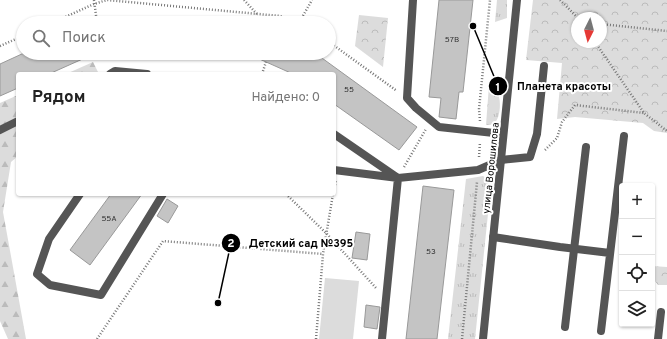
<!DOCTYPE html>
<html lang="ru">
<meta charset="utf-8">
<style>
:root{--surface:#fff;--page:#f2f2f2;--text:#222;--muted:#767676;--line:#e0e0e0}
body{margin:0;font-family:Overpass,sans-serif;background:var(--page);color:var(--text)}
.controls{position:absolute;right:12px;bottom:12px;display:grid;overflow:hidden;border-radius:4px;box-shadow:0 1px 3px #0004}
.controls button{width:36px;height:36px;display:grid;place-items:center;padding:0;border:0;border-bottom:1px solid var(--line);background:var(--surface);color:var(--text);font:20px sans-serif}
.compass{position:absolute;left:571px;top:12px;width:36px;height:36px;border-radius:50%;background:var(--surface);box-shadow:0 1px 3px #0004;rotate:186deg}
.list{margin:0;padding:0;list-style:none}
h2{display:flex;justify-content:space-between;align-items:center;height:52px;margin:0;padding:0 16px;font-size:17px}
h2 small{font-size:13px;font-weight:400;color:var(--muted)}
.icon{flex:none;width:22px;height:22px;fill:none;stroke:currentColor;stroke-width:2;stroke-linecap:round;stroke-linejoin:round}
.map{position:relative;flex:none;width:667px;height:339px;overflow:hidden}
.search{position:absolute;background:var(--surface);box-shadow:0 1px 3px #0004;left:16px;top:16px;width:320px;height:44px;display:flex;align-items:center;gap:10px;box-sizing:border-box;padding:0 14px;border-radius:22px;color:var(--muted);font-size:15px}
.panel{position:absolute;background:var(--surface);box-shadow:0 1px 3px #0004;left:16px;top:72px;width:320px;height:124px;border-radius:4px}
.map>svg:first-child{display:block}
.grass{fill:url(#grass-tufts)}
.forest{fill:url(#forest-firs)}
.park{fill:url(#park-crowns);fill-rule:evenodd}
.pitch{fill:#dcdcdc}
.building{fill:#c4c4c4;stroke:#999}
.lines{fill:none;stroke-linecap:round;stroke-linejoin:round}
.path{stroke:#777;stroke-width:2.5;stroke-dasharray:1 2;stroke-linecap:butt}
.service{stroke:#555;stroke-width:8}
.minor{stroke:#555;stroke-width:8}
.labels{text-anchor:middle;stroke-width:4;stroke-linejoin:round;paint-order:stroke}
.number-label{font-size:8px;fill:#313131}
.street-label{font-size:10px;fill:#000;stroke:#fff}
.leader{fill:none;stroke:#000;stroke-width:1.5}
.callout-dot{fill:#000;stroke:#fff;stroke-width:1.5}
.mark-label{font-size:12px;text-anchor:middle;font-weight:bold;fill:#fff}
.callout-label{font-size:11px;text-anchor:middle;font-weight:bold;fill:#000;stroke:#fff;stroke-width:4;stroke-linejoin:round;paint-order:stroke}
</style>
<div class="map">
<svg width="667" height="339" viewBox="0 0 667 339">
<defs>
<pattern id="grass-tufts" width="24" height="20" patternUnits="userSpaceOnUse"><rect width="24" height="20" fill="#dcdcdc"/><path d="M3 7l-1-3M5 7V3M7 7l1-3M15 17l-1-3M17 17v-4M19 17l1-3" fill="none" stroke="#bbb"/></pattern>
<pattern id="forest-firs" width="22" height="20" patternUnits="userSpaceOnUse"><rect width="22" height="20" fill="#dcdcdc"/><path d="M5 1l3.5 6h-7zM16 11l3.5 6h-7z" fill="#bbb"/></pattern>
<pattern id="park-crowns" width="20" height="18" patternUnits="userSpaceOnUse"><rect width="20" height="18" fill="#dcdcdc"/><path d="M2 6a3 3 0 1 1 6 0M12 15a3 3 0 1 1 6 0" fill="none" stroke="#bbb"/></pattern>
</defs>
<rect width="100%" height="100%" fill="#fff"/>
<path class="grass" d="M497 0H507V18L495 22Z
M489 85C494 88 498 91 499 97 501 104 500 120 493 124 491 125 488 125 486 125Z
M483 176 489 180 491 185 475 339H448L466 179Z"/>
<path class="forest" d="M93 62 99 74H66Z
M18 95V156L11 162 3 212 26 339H8L0 321V103Z"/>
<path class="park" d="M533 0H667V133L654 131 643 123 575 117 557 119 562 63 526 60ZM577 18H601V42H577Z
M359 15 388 18 383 67 355 46Z
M652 266 667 267V285H658L652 277Z"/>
<path class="pitch" d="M325 278 359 281 353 339H319Z"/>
<path class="building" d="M439 0H473L463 92H459L456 119 439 117 441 98 429 97Z
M24 53H96L49 74H18V88L0 96V64Z
M246 53H315L417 127 399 150 334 104V74H293Z
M423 186 454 190 437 339H406Z
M111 194H142L90 265 70 250Z
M167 199 178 206 168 223 157 216Z
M356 232 370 234 367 260 352 258Z
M366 305 380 307 377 329 364 327Z"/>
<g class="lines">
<path class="path" d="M94 0 97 23
M244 0 257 14
M560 0 578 18
M300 21 312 0
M52 23 94 4 107 0 280 16 302 23
M278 23 280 16
M601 24 667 31
M329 42 397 91
M595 42 644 113 667 131
M0 46 23 36
M262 74 266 62
M480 121 479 109 490 0
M545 150 557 138 562 122 575 105 644 113
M479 157 480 142
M404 167 426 129
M334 191 336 180
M286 194 327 234 376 288
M97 339 163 241 323 254
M316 339 323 254 333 194
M462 339 477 182"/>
<path class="service" d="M413 0 407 98 416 108 439 127 503 134
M110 74 115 71 147 74
M0 130 18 121
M334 134 398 178 382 339
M334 170 398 178 478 170 501 160 530 157 537 134 544 66
M80 194 49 239 37 274 50 285 101 295 163 194
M493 237 560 247 610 253
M565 327 586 147
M601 331 624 136
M658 339 661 312"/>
<path class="minor" d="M483 339 517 0"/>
</g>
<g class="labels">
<g class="number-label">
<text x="452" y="42">57В</text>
<text x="349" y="92">55</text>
<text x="109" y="221">55А</text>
<text x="431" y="254">53</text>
</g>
<g class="street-label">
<text transform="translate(490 168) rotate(-84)" y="4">улица Ворошилова</text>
</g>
</g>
<path class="leader" d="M473 26L498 86M218 303L231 243"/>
<g class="callout-dot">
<circle cx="473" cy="26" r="4"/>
<circle cx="218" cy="303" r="4"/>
<circle cx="498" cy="86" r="10"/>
<circle cx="231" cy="243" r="10"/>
</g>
<g class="mark-label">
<text x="498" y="91">1</text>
<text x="231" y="247">2</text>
</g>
<g class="callout-label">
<text x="564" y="90">Планета красоты</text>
<text x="301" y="247">Детский сад №395</text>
</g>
</svg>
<div class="controls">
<button>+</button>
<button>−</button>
<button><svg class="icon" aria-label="locate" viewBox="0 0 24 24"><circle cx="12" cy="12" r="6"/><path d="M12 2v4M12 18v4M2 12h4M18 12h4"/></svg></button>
<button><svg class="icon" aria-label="layers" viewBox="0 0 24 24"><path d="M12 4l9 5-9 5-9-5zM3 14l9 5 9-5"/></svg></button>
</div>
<svg class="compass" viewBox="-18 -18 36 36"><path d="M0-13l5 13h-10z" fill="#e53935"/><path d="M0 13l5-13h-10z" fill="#767676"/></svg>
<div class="search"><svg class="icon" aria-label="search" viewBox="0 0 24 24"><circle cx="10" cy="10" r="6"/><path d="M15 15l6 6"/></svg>Поиск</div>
<section class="panel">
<h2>Рядом<small>Найдено: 0</small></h2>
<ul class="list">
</ul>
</section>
</div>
